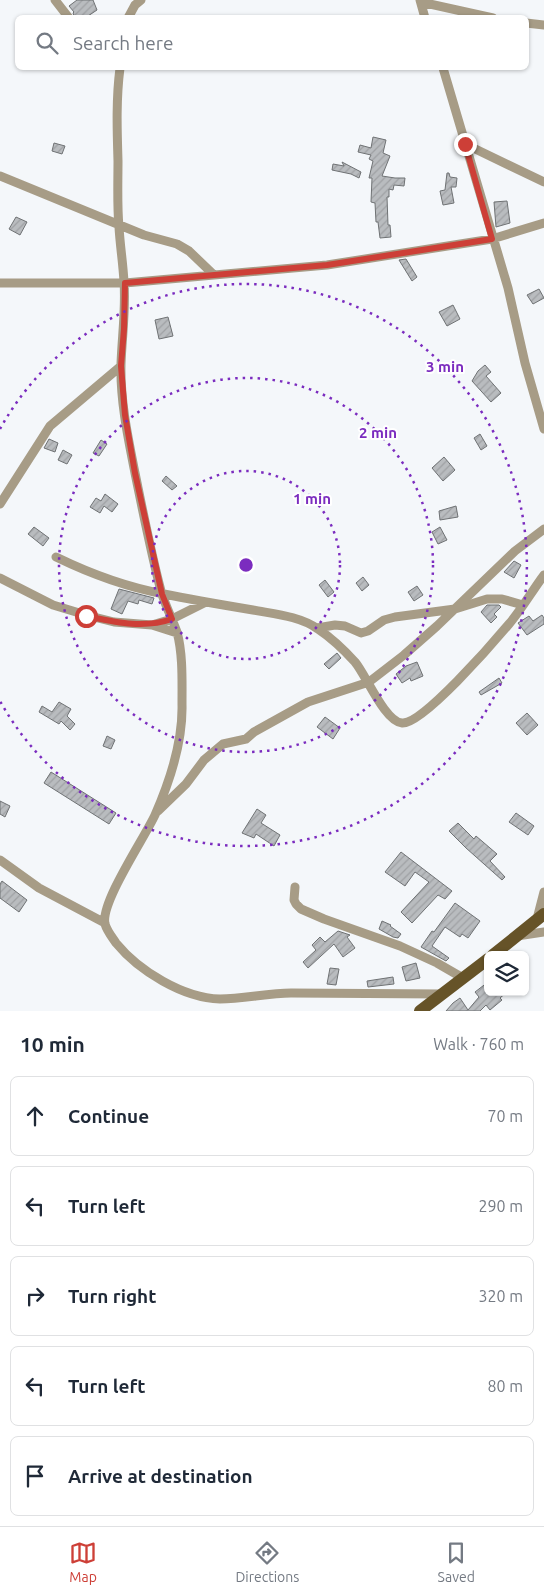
<!DOCTYPE html>
<meta charset="utf-8">
<style>
:root{--surface:#fff;--page:#f6f6f7;--text:#1f2937;--muted:#747a83;--line:#e0e1e3;--accent:#cd3f37}
body{margin:0;font-family:Ubuntu,sans-serif;background:var(--page);color:var(--text)}
.controls{position:absolute;right:15px;bottom:15px;display:grid;overflow:hidden;border-radius:8px;box-shadow:0 1px 4px #0004}
.controls button{width:45px;height:45px;display:grid;place-items:center;padding:0;border:0;border-bottom:1px solid var(--line);background:var(--surface);color:var(--text);font:25px sans-serif}
.stop{position:absolute;width:15px;height:15px;margin:-11px;border:4px solid #cd3f37;border-radius:50%;background:#fff}
.stop.end{background:#cd3f37;border-color:#fff;box-shadow:0 1px 5px #0008}
.list{margin:0;padding:0;list-style:none}
h2{display:flex;justify-content:space-between;align-items:center;height:65px;margin:0;padding:0 20px;font-size:21px}
h2 small{font-size:16px;font-weight:400;color:var(--muted)}
.list li{display:grid;grid-template-columns:32px 1fr auto;gap:15px;align-items:center;box-sizing:border-box;height:80px;margin:0 10px 10px;padding:0 10px;border:1px solid var(--line);border-radius:8px}
.list b{display:block;font-size:19px;white-space:nowrap}
.list em{font-size:16px;font-style:normal;color:var(--muted)}
.icon{flex:none;width:28px;height:28px;fill:none;stroke:currentColor;stroke-width:2;stroke-linecap:round;stroke-linejoin:round}
.map{position:relative;flex:none;width:544px;height:1011px;overflow:hidden}
.search{position:absolute;background:var(--surface);box-shadow:0 1px 4px #0004;left:15px;right:15px;top:15px;height:55px;display:flex;align-items:center;gap:12px;box-sizing:border-box;padding:0 18px;border-radius:8px;color:var(--muted);font-size:19px}
.sheet{height:515px;background:var(--surface)}
nav{display:flex;justify-content:space-around;align-items:center;box-sizing:border-box;height:70px;border-top:1px solid var(--line);background:var(--surface);font-size:14px;color:var(--muted)}
nav a{display:grid;justify-items:center;gap:2px}
nav .on{color:var(--accent)}
.map>svg:first-child{display:block}
.building{fill:url(#building-hatch);stroke:#6f7274}
.lines{fill:none;stroke-linecap:round;stroke-linejoin:round}
.minor{stroke:#a79c86;stroke-width:9}
.primary{stroke:#665328;stroke-width:12}
.route{stroke:#cd3f37;stroke-width:6}
.ring{fill:none;stroke:#7b2cbf;stroke-width:2.5;stroke-dasharray:2.5 5}
.centre{fill:#7b2cbf;stroke:#fff;stroke-width:2.5}
.ring-label{font-size:15px;text-anchor:middle;font-weight:bold;fill:#7b2cbf;stroke:#fff;stroke-width:4;stroke-linejoin:round;paint-order:stroke}
</style>
<div class="map">
<svg width="544" height="1011" viewBox="0 0 544 1011">
<defs>
<pattern id="building-hatch" width="6" height="6" patternUnits="userSpaceOnUse" patternTransform="scale(1.25)"><rect width="6" height="6" fill="#b9bcbf"/><path d="M-1 1l2-2M0 6l6-6M5 7l2-2" fill="none" stroke="#9fa1a4"/></pattern>
</defs>
<rect width="100%" height="100%" fill="#f4f7fa"/>
<path class="building" d="M77 0H93L97 10 85 18H75L73 13 74 12 69 6Z
M373 137 386 140 383 153 390 156 382 176 395 178H405L404 186 394 185 393 190 389 189V197H387L388 225H390L391 237 380 238 378 222H376L375 203 371 202 372 178H369L373 161 369 159 371 155 358 152 360 145 371 148Z
M54 143 65 146 62 154 52 151Z
M342 162 361 172 359 178 351 174 332 170 333 164 344 166Z
M447 173H449L450 177 457 178 456 187H451L454 203 443 205 440 191 445 190Z
M507 201 510 223 496 227 494 202Z
M16 217 27 222 20 235 9 229Z
M406 259 417 277 412 281 399 260Z
M539 289 544 298 533 304 527 295Z
M453 305 460 319 447 326 439 312Z
M168 317 173 336 159 339 155 320Z
M485 365 491 372 486 376 501 393 491 402 472 381 478 371Z
M480 434 487 446 481 450 474 438Z
M49 439 58 443 55 452 44 448Z
M101 440 107 444 99 456 93 453Z
M63 450 72 455 67 464 58 460Z
M444 457 455 470 443 481 432 468Z
M166 476 177 486 172 490 162 481Z
M105 494 118 504 112 512 104 506 100 513 90 507 96 498 101 501Z
M456 506 458 517 440 520 439 511Z
M34 527 49 538 43 546 28 534Z
M440 527 447 540 438 544 432 532Z
M514 561 521 565 514 578 504 572Z
M363 577 369 585 362 591 356 583Z
M325 580 334 592 328 597 319 585Z
M417 586 423 595 414 601 408 592Z
M119 589 154 598 152 604 139 600 138 604 128 601 122 614 111 609Z
M487 605H499L501 607 494 614 497 617 491 623 481 612Z
M542 615 544 618V624L527 635 518 623 529 616 533 621Z
M337 653 341 658 329 669 324 664Z
M417 662 423 676 411 681 410 678 402 683 396 674 406 666Z
M499 678 502 683 481 695 479 692Z
M59 702 71 709 67 716 75 724 70 730 61 721 59 724 39 712 42 706 52 712Z
M527 713 538 725 527 735 516 723Z
M325 717 340 728 333 739 317 727Z
M107 736 115 740 111 749 103 746Z
M51 772 116 813 109 824 44 783Z
M0 801 10 806 5 817 0 814Z
M257 809 266 815 261 823 280 835 274 846 256 834 254 838 242 833Z
M516 813 534 826 528 835 509 822Z
M458 823 474 839 476 836 497 854 490 861 505 877 502 880 466 848 449 831Z
M401 852 452 891 445 899 438 895 412 923 401 912 429 882 415 872 405 886 385 872Z
M2 881 27 900 19 912 0 898V884Z
M455 903 480 921 468 938 462 934 460 937 445 927 432 946 449 958 446 961 421 947 432 931 434 932Z
M382 921 391 925 390 926 401 934 398 938 393 937 379 929Z
M338 931 350 935 347 937 355 948 343 957 334 944 308 968 303 962 316 950 312 945 320 937 325 942Z
M416 963 420 978 406 981 402 967Z
M330 968 339 969 336 985 327 984Z
M393 977 394 984 368 987 367 981Z
M488 982V992H507L500 998 502 1000 490 1010 486 1005 480 1011H446L453 1003 460 998 468 1010 479 997 475 992Z"/>
<g class="lines">
<path class="minor" d="M55 0 69 18
M420 0 425 18
M421 2 493 18
M128 18 135 5 141 0
M526 23 544 25
M120 68C116 99 117 129 118 161 118 183 117 205 119 227 120 245 123 263 124 282 126 309 122 336 121 364 120 400 128 438 135 473 143 512 151 553 161 591 165 605 172 618 177 632 183 654 182 681 182 704 183 741 170 781 155 815 145 837 100 903 105 924 107 931 112 937 116 943 139 971 183 998 220 999 243 999 268 993 291 993L442 994
M443 68 508 288 525 363 544 429
M465 144 544 182
M0 176 144 235 177 244 189 251 214 275
M0 283H125L327 265 492 239 544 223
M0 504 50 426 121 366
M56 557C91 574 126 587 164 594 193 600 223 605 253 610 274 614 300 616 318 629 330 637 345 651 355 662 366 675 385 722 402 723 422 725 494 642 509 624 522 609 532 591 544 575
M0 578 53 605 86 615 114 622 152 625 177 633
M152 625 172 619 206 602
M317 628 335 625 345 626 361 633 368 631 384 620 395 617 455 609 487 599H502L523 605
M158 811 186 784 204 760 223 744 246 739 254 732 308 702 369 682 404 655 437 626 515 551 544 529
M0 860 39 888 105 923
M295 887 294 900 296 904 301 909 324 919 400 946 437 963 463 978
M537 919 544 892
M517 936 544 932"/>
<path class="primary" d="M493 955 544 914
M420 1011 488 959"/>
</g>
<g class="lines">
<path class="route" d="M86 616C115 622 143 629 172 619L162 594 135 473 125 415 121 366 124 329 125 283 327 265 492 239 465 144"/>
</g>
<g class="ring">
<circle cx="246" cy="565" r="94"/>
<circle cx="246" cy="565" r="187"/>
<path d="M0 429A281 281 0 1 1 0 701"/>
</g>
<circle cx="246" cy="565" r="8" class="centre"/>
<g class="ring-label">
<text x="445" y="372">3 min</text>
<text x="378" y="438">2 min</text>
<text x="312" y="504">1 min</text>
</g>
</svg>
<div class="controls">
<button><svg class="icon" aria-label="layers" viewBox="0 0 24 24"><path d="M12 4l9 5-9 5-9-5zM3 14l9 5 9-5"/></svg></button>
</div>
<div class="stop" style="left:86px;top:616px"></div>
<div class="stop end" style="left:465px;top:144px"></div>
<div class="search"><svg class="icon" aria-label="search" viewBox="0 0 24 24"><circle cx="10" cy="10" r="6"/><path d="M15 15l6 6"/></svg>Search here</div>
</div>
<section class="sheet">
<h2>10 min<small>Walk · 760 m</small></h2>
<ul class="list">
<li><svg class="icon" aria-label="ahead" viewBox="0 0 24 24"><path d="M12 20V5M6 11l6-6 6 6"/></svg><div><b>Continue</b></div><em>70 m</em></li>
<li><svg class="icon" aria-label="left" viewBox="0 0 24 24"><path d="M17 20v-9H6M10 6l-5 5 5 5"/></svg><div><b>Turn left</b></div><em>290 m</em></li>
<li><svg class="icon" aria-label="right" viewBox="0 0 24 24"><path d="M7 20v-9h11M14 6l5 5-5 5"/></svg><div><b>Turn right</b></div><em>320 m</em></li>
<li><svg class="icon" aria-label="left" viewBox="0 0 24 24"><path d="M17 20v-9H6M10 6l-5 5 5 5"/></svg><div><b>Turn left</b></div><em>80 m</em></li>
<li><svg class="icon" aria-label="arrive" viewBox="0 0 24 24"><path d="M6 21V4h12l-3 4 3 4H6"/></svg><div><b>Arrive at destination</b></div></li>
</ul>
</section>
<nav>
<a class="on"><svg class="icon" aria-label="map" viewBox="0 0 24 24"><path d="M3 6l6-2 6 2 6-2v14l-6 2-6-2-6 2zM9 4v14M15 6v14"/></svg>Map</a>
<a><svg class="icon" aria-label="directions" viewBox="0 0 24 24"><path d="M12 3l9 9-9 9-9-9zM9 14v-3h6M13 9l2 2-2 2"/></svg>Directions</a>
<a><svg class="icon" aria-label="saved" viewBox="0 0 24 24"><path d="M7 4h10v16l-5-4-5 4z"/></svg>Saved</a>
</nav>
